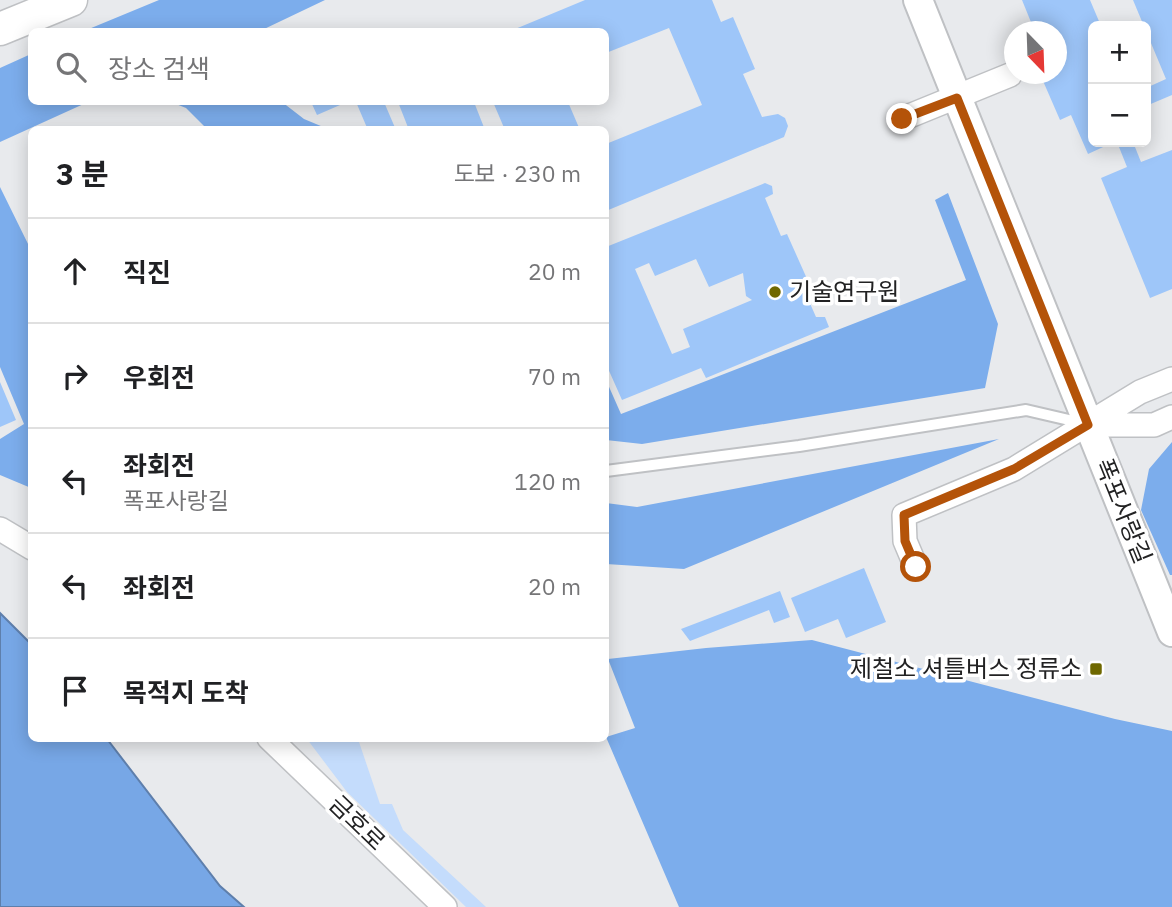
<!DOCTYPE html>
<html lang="ko">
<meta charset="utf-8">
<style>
:root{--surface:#fff;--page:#f6f6f6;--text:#202124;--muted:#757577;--line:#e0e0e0}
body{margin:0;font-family:"IBM Plex Sans","Noto Sans KR",sans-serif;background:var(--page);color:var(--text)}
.controls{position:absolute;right:21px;top:21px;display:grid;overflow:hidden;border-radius:10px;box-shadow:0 4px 18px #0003}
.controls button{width:63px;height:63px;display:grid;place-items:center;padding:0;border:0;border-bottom:2px solid var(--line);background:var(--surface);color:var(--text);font:35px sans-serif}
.compass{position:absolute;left:1004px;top:21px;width:63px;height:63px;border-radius:50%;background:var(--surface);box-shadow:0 4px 18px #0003;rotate:157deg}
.stop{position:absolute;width:21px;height:21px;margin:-16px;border:5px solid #b45309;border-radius:50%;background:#fff}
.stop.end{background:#b45309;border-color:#fff;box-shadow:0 2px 7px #0008}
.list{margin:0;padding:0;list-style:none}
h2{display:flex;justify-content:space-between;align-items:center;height:91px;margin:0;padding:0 28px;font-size:30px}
h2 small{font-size:23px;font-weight:400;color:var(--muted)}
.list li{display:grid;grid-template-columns:46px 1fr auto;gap:21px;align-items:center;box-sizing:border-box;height:105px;padding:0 28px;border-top:2px solid var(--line)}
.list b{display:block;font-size:26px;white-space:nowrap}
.list p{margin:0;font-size:23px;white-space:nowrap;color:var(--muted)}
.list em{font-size:23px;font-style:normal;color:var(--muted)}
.icon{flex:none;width:38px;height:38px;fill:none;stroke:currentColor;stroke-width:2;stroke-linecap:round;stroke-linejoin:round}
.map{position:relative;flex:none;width:1172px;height:907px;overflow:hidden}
.search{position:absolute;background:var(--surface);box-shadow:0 4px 18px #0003;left:28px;top:28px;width:581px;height:77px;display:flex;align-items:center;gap:18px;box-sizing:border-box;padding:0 24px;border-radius:10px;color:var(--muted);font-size:26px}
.panel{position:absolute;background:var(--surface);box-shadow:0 4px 18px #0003;left:28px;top:126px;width:581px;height:616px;border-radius:10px}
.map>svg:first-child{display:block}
.green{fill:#c4dcfc}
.forest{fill:#7cadec}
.water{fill:#77a7e6;stroke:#5e7fac;stroke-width:2}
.building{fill:#9ec6f9;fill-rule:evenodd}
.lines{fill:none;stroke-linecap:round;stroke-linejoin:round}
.service-casing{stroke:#bfc1c4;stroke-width:14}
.minor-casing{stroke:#bfc1c4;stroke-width:26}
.tertiary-casing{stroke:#bfc1c4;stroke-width:32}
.secondary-casing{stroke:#bfc1c4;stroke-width:35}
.service{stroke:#fff;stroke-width:10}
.minor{stroke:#fff;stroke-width:23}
.tertiary{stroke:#fff;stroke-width:28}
.secondary{stroke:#fff;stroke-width:32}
.route{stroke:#b45309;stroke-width:9}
.poi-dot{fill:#6f6800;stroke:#fff;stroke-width:2.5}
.labels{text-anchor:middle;stroke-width:7;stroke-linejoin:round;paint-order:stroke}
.poi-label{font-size:24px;fill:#222223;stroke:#fff;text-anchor:start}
.street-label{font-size:24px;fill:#222223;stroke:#fff}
</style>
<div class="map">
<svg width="1172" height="907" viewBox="0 0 1172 907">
<rect width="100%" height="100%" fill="#e8eaed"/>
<path class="green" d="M307 739H358L380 804H392L403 830 486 907H466L347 792Z"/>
<path class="forest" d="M159 0H325L260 31H84Z
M31 54 32 102H88L0 142V68Z
M171 102H282L304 119 328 129H207L186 108Z
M0 187 31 250V488L0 475V439L24 424 0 367Z
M948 193 998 324 985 388 642 444 606 440V380L621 414 966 280 935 200Z
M999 439 684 569 606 564V503L637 507Z
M1172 442V575H1170L1141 510 1149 469Z
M812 640 1115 719 1172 731V907H679L606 737 635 728 608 659 706 648Z"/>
<path class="water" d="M0 613 31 644 32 738 107 739 220 886 244 907H0Z"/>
<path class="building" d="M585 0H712L721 22 733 17 755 69 743 74 762 117 778 114 785 118 788 126 784 137 606 211V144L702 105 669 28 606 53V32H508Z
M1022 0H1090L1101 26H1093V142H1114L1088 154 1071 115 1060 120 1040 74H1056V32H1035Z
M1133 0H1172V95L1146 106V88L1166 79Z
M311 102H347L317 115Z
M356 102H384L396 130H368Z
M398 102H474L485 130H409Z
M493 102H568L580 130H505Z
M1117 142H1133L1141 162 1172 150V289L1150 298 1101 178 1127 167Z
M765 183 772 186 773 194 765 198 781 236 787 234 808 281 801 283 816 317H825L829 327 706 378 701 368 622 400 606 364V247ZM696 259 709 287 743 273 746 296 752 300 683 329 690 347 672 354 635 269 649 263 655 276Z
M0 382 16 420 0 427Z
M864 568 886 622 846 638 838 619 805 632 791 598Z
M780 591 790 617 774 623 769 610 690 641 681 629Z"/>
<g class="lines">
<defs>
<path id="service" d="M606 471 799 446 1026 410 1082 423"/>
<path id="minor" d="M902 119 1010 75
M1088 425H1154L1172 417
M0 529 32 548
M916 567 905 541 904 515 1014 469 1140 392 1172 379
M269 738 445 907"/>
<path id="tertiary" d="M918 0 1172 632"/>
<path id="secondary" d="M0 29 71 0"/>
</defs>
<use href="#service" class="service-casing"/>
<use href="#minor" class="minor-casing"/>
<use href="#tertiary" class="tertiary-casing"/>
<use href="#secondary" class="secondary-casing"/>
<use href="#service" class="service"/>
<use href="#minor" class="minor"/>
<use href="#tertiary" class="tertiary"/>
<use href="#secondary" class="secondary"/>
</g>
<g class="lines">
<path class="route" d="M902 119 957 98 1088 425 1014 469 904 515 905 541 916 567"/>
</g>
<g class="poi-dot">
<circle cx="775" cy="292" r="7"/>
<rect x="1089" y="662" width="14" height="14" rx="3.5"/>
</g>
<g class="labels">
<g class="poi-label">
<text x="789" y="300">기술연구원</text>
<text x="1082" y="677" text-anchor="end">제철소 셔틀버스 정류소</text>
</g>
<g class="street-label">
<text transform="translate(1123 511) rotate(68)" y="8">폭포사랑길</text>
<text transform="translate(357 823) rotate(44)" y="8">금호로</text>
</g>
</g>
</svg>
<div class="controls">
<button>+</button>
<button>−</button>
</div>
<svg class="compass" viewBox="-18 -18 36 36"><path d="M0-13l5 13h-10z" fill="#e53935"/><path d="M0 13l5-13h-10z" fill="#757577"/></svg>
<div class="stop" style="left:916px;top:567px"></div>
<div class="stop end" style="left:902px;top:119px"></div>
<div class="search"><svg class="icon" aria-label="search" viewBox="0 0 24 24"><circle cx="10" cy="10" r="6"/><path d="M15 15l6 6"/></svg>장소 검색</div>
<section class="panel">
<h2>3 분<small>도보 · 230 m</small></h2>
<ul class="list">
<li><svg class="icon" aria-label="ahead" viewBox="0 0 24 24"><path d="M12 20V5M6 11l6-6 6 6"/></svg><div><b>직진</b></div><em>20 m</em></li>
<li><svg class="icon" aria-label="right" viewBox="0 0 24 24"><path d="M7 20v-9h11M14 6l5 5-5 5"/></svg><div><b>우회전</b></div><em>70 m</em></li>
<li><svg class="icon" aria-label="left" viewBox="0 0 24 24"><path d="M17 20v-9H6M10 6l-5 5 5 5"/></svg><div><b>좌회전</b><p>폭포사랑길</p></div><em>120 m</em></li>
<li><svg class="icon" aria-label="left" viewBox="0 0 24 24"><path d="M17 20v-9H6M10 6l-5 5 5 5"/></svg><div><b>좌회전</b></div><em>20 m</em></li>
<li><svg class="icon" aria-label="arrive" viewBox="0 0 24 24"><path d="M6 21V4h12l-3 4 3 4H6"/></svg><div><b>목적지 도착</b></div></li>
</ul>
</section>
</div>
